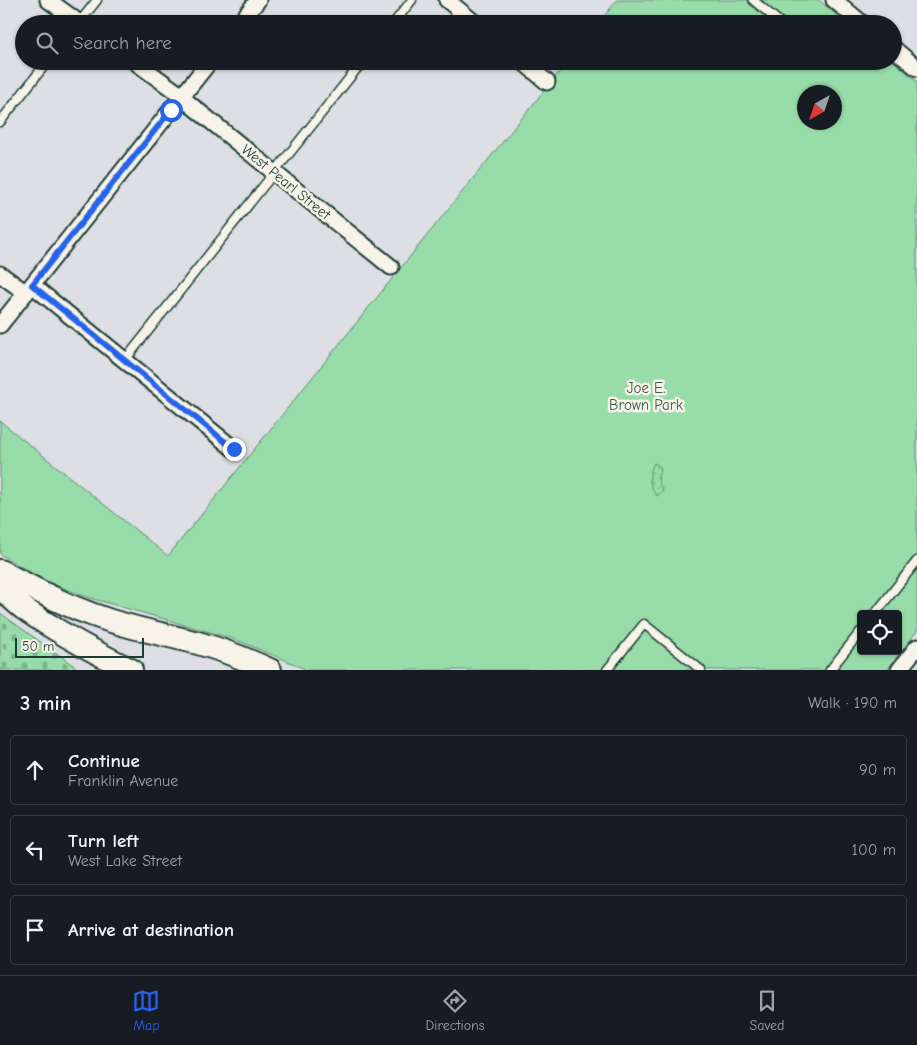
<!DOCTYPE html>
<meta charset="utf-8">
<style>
:root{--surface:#171b24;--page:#242831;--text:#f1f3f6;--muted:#9ea1a6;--line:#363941;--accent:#2563eb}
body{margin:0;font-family:"Comic Neue",sans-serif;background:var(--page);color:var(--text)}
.controls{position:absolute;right:15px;bottom:15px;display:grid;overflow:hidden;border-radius:5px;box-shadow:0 1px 4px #0004}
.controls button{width:45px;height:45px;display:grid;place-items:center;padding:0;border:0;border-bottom:1px solid var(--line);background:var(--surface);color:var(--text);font:25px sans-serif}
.compass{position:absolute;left:797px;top:85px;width:45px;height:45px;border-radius:50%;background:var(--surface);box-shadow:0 1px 4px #0004;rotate:220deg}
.scale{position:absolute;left:15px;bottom:12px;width:129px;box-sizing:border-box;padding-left:5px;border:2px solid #1f3d34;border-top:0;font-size:14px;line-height:18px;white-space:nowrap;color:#1f3d34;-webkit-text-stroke:4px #f7f3e8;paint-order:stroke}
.stop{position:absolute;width:15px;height:15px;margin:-11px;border:4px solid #2563eb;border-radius:50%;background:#fff}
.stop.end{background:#2563eb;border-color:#fff;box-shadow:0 1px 5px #0008}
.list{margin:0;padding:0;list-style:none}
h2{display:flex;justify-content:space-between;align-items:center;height:65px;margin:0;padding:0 20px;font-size:21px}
h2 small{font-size:16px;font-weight:400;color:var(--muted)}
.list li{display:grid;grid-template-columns:32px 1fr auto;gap:15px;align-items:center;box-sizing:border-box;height:70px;margin:0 10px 10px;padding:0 10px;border:1px solid var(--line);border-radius:5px}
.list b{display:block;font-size:19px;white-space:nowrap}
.list p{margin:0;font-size:16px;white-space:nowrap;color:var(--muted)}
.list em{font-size:16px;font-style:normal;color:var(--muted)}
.icon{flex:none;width:28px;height:28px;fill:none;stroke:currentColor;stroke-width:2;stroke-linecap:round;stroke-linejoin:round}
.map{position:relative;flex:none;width:917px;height:670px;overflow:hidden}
.search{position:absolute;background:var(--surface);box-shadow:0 1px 4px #0004;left:15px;right:15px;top:15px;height:55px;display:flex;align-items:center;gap:12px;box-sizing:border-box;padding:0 18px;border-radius:28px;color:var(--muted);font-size:19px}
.sheet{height:305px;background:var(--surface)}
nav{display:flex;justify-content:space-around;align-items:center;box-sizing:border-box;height:70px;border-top:1px solid var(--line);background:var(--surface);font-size:14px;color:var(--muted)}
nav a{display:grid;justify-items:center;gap:2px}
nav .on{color:var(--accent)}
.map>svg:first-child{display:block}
.cemetery{fill:url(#cemetery-stones);stroke:#5b8c6e}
.park{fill:#97dca9;stroke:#5b8c6e;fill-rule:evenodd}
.garden{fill:url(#garden-dots);stroke:#5b8c6e}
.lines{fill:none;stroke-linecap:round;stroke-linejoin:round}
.service-casing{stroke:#1f3d34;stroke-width:11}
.minor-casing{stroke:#1f3d34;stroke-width:19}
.secondary-casing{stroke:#1f3d34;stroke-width:26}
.service{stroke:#f7f3e8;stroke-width:8}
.minor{stroke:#f7f3e8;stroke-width:15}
.secondary{stroke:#f7f3e8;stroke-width:22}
.route{stroke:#2563eb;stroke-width:6}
.labels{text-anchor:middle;stroke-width:5;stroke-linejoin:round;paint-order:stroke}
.street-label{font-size:15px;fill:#1f3d34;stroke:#f7f3e8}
.park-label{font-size:15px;fill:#375d4b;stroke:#f7f3e8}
</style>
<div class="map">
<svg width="917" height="670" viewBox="0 0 917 670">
<defs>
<pattern id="cemetery-stones" width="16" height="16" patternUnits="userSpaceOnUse" patternTransform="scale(1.25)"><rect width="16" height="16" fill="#97dca9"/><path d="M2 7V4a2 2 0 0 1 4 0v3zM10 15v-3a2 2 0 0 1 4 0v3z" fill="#7bb48a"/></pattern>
<pattern id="garden-dots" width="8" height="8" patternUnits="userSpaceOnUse" patternTransform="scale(1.25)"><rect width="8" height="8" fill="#97dca9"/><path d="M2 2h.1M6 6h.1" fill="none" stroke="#7bb48a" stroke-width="1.8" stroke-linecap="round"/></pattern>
</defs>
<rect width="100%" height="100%" fill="#dedfe5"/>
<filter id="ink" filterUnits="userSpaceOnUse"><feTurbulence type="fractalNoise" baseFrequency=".02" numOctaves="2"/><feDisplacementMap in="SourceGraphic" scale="10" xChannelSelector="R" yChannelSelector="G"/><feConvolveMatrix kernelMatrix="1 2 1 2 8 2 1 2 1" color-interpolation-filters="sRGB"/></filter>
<g filter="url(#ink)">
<path class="cemetery" d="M0 613 80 670H0Z"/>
<path class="park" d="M617 0H819L847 24H598Z
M568 61H893L917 81V631L887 670H307L283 659 231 638 90 598 45 581 0 554V421L168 556ZM804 92H834V122H804ZM861 614H898V651H861Z"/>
<path class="garden" d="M654 463 661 468C657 476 657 482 663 490L657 496C648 485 648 475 654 463Z"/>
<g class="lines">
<defs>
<path id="service" d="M753 0 782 24
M78 24 97 0
M393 24 412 0
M0 122 48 61
M125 360 363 61
M875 614 917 561
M607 670 644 624 701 670
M830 670 861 631"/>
<path id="minor" d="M48 0 81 24
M447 0 476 24
M834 0 863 24
M239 24 258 0
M893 48 917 68
M134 61 182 96
M522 61 547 82
M181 97 391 267
M0 274 26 293
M32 285 234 449
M0 325 210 61
M899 670 917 647"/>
<path id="secondary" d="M0 571C34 589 68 607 105 619 135 629 167 635 198 643 223 650 246 659 270 670
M0 588C8 594 15 602 23 608 57 632 94 652 131 670"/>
</defs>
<use href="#service" class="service-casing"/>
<use href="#minor" class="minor-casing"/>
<use href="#secondary" class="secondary-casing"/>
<use href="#service" class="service"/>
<use href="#minor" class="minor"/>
<use href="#secondary" class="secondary"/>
</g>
</g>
<g class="lines" filter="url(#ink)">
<path class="route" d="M171 110 32 285 234 449"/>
</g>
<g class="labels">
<g class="street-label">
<text transform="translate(286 182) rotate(39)" y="5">West Pearl Street</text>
</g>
<g class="park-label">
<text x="646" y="393">Joe E.<tspan x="646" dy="17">Brown Park</tspan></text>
</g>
</g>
</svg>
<div class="controls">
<button><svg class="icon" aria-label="locate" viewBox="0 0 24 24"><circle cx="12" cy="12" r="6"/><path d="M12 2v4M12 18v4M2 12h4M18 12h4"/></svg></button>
</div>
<svg class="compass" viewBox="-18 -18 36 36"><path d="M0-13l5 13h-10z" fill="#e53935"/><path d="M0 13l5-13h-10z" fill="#9ea1a6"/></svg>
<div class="scale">50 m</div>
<div class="stop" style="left:171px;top:110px"></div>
<div class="stop end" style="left:234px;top:449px"></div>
<div class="search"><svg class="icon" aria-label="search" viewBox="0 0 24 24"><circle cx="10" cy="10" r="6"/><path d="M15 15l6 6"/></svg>Search here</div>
</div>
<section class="sheet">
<h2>3 min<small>Walk · 190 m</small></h2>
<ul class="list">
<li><svg class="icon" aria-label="ahead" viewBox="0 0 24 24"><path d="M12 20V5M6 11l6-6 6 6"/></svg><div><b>Continue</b><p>Franklin Avenue</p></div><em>90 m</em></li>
<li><svg class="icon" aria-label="left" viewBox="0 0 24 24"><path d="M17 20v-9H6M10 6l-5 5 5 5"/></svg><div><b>Turn left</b><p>West Lake Street</p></div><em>100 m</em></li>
<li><svg class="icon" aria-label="arrive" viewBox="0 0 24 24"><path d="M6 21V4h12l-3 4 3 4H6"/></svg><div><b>Arrive at destination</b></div></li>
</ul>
</section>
<nav>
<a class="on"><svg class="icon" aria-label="map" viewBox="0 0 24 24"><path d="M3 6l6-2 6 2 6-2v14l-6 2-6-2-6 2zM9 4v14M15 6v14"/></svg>Map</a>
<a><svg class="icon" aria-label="directions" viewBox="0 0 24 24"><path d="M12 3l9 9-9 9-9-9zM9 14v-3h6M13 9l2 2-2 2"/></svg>Directions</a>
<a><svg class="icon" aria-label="saved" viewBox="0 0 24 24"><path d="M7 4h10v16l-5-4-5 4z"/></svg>Saved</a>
</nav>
